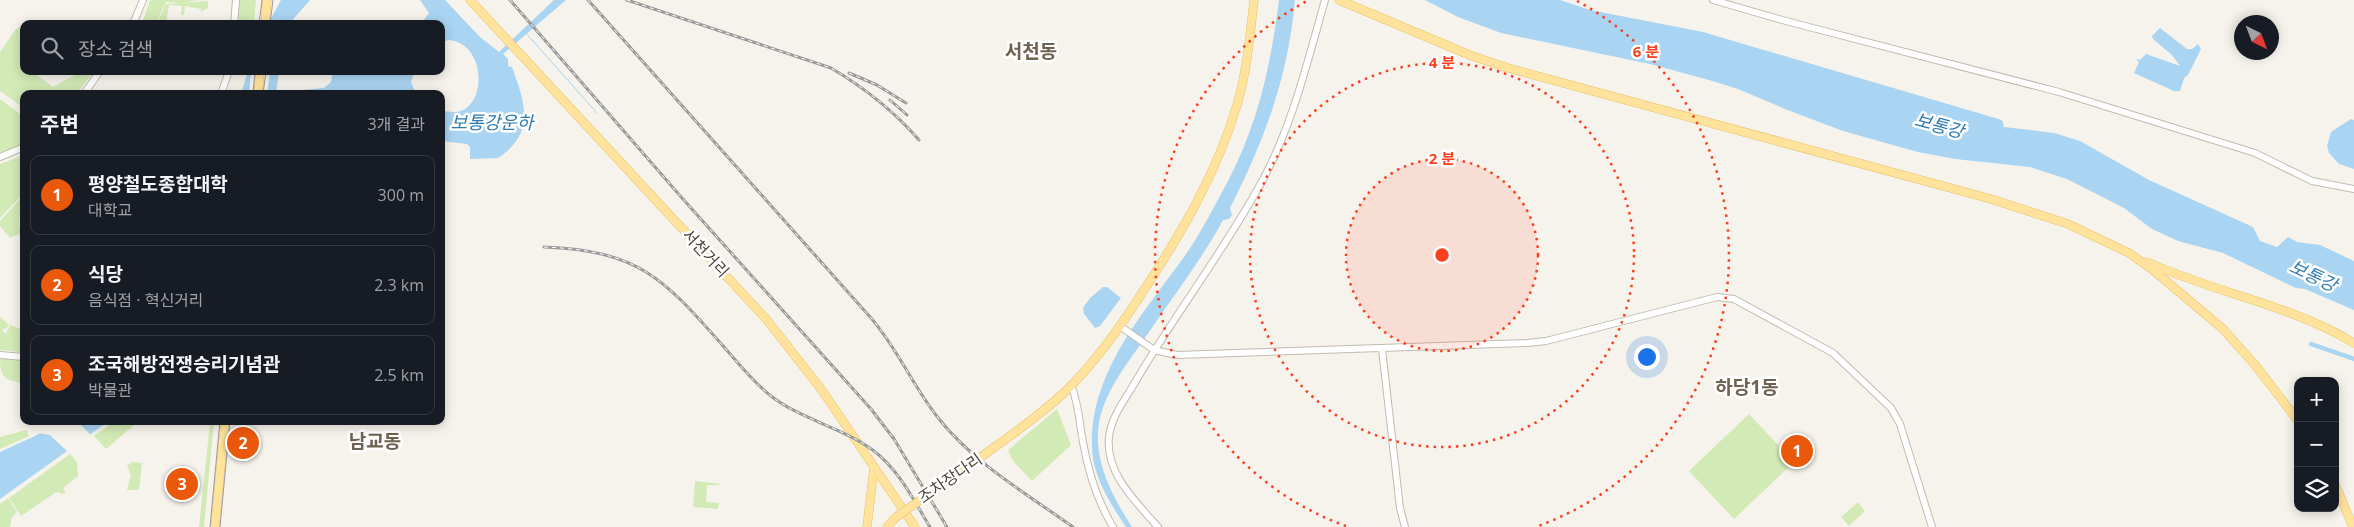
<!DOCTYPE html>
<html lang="ko">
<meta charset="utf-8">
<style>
:root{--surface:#171b24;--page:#20242c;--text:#f1f3f6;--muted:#9ea1a6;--line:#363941;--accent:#ea580c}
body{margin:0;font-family:"Open Sans","Noto Sans KR",sans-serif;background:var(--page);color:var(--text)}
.controls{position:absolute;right:15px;bottom:15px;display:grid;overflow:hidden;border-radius:10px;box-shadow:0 2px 12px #0003}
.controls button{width:45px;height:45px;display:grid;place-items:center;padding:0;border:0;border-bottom:1px solid var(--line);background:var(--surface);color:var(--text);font:25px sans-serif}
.compass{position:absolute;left:2234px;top:15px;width:45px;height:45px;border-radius:50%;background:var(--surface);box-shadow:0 2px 12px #0003;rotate:138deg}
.you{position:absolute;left:1646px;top:356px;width:18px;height:18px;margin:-12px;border:4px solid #fff;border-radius:50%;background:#1a73e8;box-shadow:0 0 0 8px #1a73e833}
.badge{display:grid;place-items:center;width:32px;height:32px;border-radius:50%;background:var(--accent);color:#fff;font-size:16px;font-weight:700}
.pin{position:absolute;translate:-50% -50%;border:2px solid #fff;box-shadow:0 1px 5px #0006}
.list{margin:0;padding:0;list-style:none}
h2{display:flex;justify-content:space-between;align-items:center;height:65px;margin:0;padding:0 20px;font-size:21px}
h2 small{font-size:16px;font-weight:400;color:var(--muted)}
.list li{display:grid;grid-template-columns:32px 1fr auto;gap:15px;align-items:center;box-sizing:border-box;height:80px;margin:0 10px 10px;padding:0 10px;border:1px solid var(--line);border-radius:10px}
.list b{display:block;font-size:19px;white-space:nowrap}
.list p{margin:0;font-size:16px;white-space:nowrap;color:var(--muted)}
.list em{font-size:16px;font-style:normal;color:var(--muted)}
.icon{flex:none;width:28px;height:28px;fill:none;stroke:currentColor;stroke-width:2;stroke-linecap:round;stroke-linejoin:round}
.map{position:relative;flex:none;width:2354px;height:527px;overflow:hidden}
.search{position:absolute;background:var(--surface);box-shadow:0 2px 12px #0003;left:20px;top:20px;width:425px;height:55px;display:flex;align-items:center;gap:12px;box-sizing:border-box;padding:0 18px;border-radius:10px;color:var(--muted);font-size:19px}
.panel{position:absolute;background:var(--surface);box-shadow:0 2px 12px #0003;left:20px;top:90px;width:425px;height:335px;border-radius:10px}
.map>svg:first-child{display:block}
.green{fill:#d2eab5}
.water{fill:#a9d4f2}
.pier{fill:#f6f3ec}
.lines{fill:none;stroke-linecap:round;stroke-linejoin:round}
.stream{stroke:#a9d4f2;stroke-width:1}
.canal{stroke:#a9d4f2;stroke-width:4.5}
.minor-casing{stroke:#c2bbae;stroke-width:8}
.major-casing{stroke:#e6c16a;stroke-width:9}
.minor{stroke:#fff;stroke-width:6}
.major{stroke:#ffe39c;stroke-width:8}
.tram{stroke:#9a9a9a;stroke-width:1}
.rail-casing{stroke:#9a9a9a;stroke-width:3}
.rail{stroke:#fff;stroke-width:1;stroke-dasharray:4;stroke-linecap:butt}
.major-bridge-casing{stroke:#e6c16a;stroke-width:9;stroke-linecap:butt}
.major-bridge{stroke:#ffe39c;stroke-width:8}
.ring{fill:none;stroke:#fc3f1d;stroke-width:2.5;stroke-dasharray:2.5 5}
.labels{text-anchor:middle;stroke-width:5;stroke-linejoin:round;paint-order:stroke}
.street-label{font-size:16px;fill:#4b4439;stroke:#fff}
.water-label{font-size:18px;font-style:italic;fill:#2e7ab2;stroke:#fff}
.quarter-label{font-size:19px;font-weight:bold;fill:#6e6250;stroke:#fff}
.centre{fill:#fc3f1d;stroke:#fff;stroke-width:2.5}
.ring-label{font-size:15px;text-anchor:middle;font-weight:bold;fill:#fc3f1d;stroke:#fff;stroke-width:5;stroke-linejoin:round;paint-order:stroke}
</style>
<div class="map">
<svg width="2354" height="527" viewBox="0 0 2354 527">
<rect width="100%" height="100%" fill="#f6f3ec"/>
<path class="green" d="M150 0H199L181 3 166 2 155 24H142Z
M239 0H256L254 24H237Z
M208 1V8L201 12V9L185 6 184 15H181L182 6 169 5 166 24H156L166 4Z
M20 27 24 28V71H31L53 87 82 71H94L77 94H24V108L0 91V52L16 29Z
M0 99 24 117V145L0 154Z
M24 155V193L0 218V164Z
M21 198 19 226 24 227V232L10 238 0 226V221Z
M0 317 9 325 6 329 4 328 2 331 6 334 10 325 24 330 21 352 0 350Z
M0 357 24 360V383C4 380 0 378 0 357Z
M1057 409 1071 445 1032 481 1013 461 1008 450Z
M1749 414 1794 462 1734 519 1689 471Z
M115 421H139L106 449 94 436Z
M208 421H214L204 527H199L210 423Z
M26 430 29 436 0 449V437Z
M70 454 77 462 78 476 63 488 66 492 62 494 58 492 55 493 21 516 9 498Z
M133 462 142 463 139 490H127L131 475 127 465Z
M695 481 721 484V485H707L706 502 719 503 718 509 693 507Z
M8 498 17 512 12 517 10 527H0V504Z
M1858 502 1865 511 1849 526 1841 517Z"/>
<path class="water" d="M281 0H310L289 24H268Z
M420 0H445L480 37 499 52 554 0H566L503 54 508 59V66L512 67C525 103 536 133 498 158L470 159V147L467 144 441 141V111C447 111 455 113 461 111 488 100 484 42 448 40L441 43V24H421L429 13Z
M1279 0H1295C1288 77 1265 139 1230 208L1232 215 1229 219 1223 220C1202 259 1174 295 1149 332 1127 365 1095 400 1098 443 1100 474 1116 502 1132 527H1126C1111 505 1092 475 1092 447 1090 372 1143 314 1184 257 1201 233 1214 207 1228 181 1258 124 1271 64 1279 0Z
M1425 0H1560L1590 10 1703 32 2002 120 2004 127 2054 133 2080 141 2149 180 2253 227 2260 241 2277 247 2288 237 2297 242 2320 245 2354 261V310L2305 289 2296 288 2223 253 2178 241 2152 229 2124 208 2067 179 2030 167 1955 159 1918 152 1843 131 1785 109 1738 89 1709 80 1650 64 1501 33 1458 17Z
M2160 28 2187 49H2192L2198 44 2201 49 2188 75 2184 78 2180 91H2174L2134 73 2139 62 2136 59 2140 60 2146 54 2180 66 2172 55 2153 39 2152 36Z
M248 71H279L276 94H241Z
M333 71H415L411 82 416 94H286L289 91 324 88 331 82Z
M2351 119 2354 120V169L2339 164 2329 153 2327 146 2331 132Z
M1103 287H1107L1121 298 1100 326 1095 328 1084 314 1083 308 1090 298Z
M59 421H109L0 499V452L37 435Z"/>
<path class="pier" d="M251 71H270L267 94H249Z
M58 421H77L92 436 69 453 50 435 38 433Z"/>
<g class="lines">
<path class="stream" d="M525 32 597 113"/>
<path class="canal" d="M2311 344 2354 359"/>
<defs>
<path id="minor" d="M1713 0 1782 20 2059 92 2255 153 2312 181 2354 189
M133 24 143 0
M234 24 236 0
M84 94 100 71
M221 94 229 71
M0 157 24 147
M1120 326 1154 350 1177 355 1528 343 1546 341 1717 297 1734 299 1833 353 1891 408 1900 424 1932 527
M1382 349 1400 508 1405 527
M0 355 24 357
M1071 385C1079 404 1079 422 1083 442 1088 471 1098 502 1113 527
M1158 527C1136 502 1105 473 1109 437 1111 416 1127 397 1137 379 1176 313 1223 252 1260 185 1292 128 1307 63 1325 0"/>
<path id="major" d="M470 0 767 320 821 389 915 527
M1339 0 1472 56 1508 68 1991 199 2068 224 2129 253 2153 270 2223 329 2256 366 2298 421
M265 24 267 0
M258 94 260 71
M2147 262C2215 293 2289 304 2354 343
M1006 439C1029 422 1051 406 1071 386 1098 358 1121 326 1142 293 1181 234 1217 173 1237 105 1247 71 1250 35 1254 0
M2335 484 2353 527
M215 527 225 421
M867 527 874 468
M887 527 895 518"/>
</defs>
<use href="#minor" class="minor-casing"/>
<use href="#major" class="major-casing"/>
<use href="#minor" class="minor"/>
<use href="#major" class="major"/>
<path class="tram" d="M259 24 262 0
M270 24 273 0
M253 94 255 71
M263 94 266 71
M210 527 220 421
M220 527 230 421"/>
<defs>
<path id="rail" d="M510 0 682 198 871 409 894 439 947 527
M588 0 871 318C898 349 913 387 939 419 975 464 1027 494 1073 527
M627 0 831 68C865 88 893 110 919 140
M849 73 877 85 906 103
M890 100 907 115
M544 247C640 251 663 278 724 347 739 364 753 382 771 396 800 419 844 428 874 451 899 470 914 501 930 527"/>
</defs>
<use href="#rail" class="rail-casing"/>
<use href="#rail" class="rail"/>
<defs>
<path id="major-bridge" d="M895 518 1006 439"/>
</defs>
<use href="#major-bridge" class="major-bridge-casing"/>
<use href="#major-bridge" class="major-bridge"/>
</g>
<circle cx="1442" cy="255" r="96" fill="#fc3f1d" fill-opacity=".12"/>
<g class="ring">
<circle cx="1442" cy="255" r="96"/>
<circle cx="1442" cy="255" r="192"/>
<path d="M1346 526A288 288 0 0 1 1307 1M1577 1A288 288 0 0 1 1538 526"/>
</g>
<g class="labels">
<g class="street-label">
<text transform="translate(706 253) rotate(47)" y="6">서천거리</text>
<text transform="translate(950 478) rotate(-35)" y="6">조차장다리</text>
</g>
<g class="water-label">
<text x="492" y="129">보통강운하</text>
<text transform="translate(1939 126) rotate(15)" y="6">보통강</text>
<text transform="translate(2313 276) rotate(25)" y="6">보통강</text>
</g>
<g class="quarter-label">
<text x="1031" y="58">서천동</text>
<text x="1747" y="394">하당1동</text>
<text x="375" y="448">남교동</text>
</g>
</g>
<circle cx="1442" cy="255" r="8" class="centre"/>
<g class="ring-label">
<text x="1646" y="57">6 분</text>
<text x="1442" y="68">4 분</text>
<text x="1442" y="164">2 분</text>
</g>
</svg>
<div class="controls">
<button>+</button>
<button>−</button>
<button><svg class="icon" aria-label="layers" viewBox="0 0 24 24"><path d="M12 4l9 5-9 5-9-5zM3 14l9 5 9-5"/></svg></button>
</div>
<svg class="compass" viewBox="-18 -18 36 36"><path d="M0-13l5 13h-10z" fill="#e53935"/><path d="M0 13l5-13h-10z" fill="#9ea1a6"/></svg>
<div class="you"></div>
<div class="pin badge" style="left:1797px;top:451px">1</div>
<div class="pin badge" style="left:243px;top:443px">2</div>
<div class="pin badge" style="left:182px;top:484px">3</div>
<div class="search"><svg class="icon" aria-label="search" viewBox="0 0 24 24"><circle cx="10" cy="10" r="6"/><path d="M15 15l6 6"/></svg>장소 검색</div>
<section class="panel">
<h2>주변<small>3개 결과</small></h2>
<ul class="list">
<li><span class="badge">1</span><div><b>평양철도종합대학</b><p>대학교</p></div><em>300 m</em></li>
<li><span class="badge">2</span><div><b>식당</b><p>음식점 · 혁신거리</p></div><em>2.3 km</em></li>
<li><span class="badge">3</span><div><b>조국해방전쟁승리기념관</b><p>박물관</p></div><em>2.5 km</em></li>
</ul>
</section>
</div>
